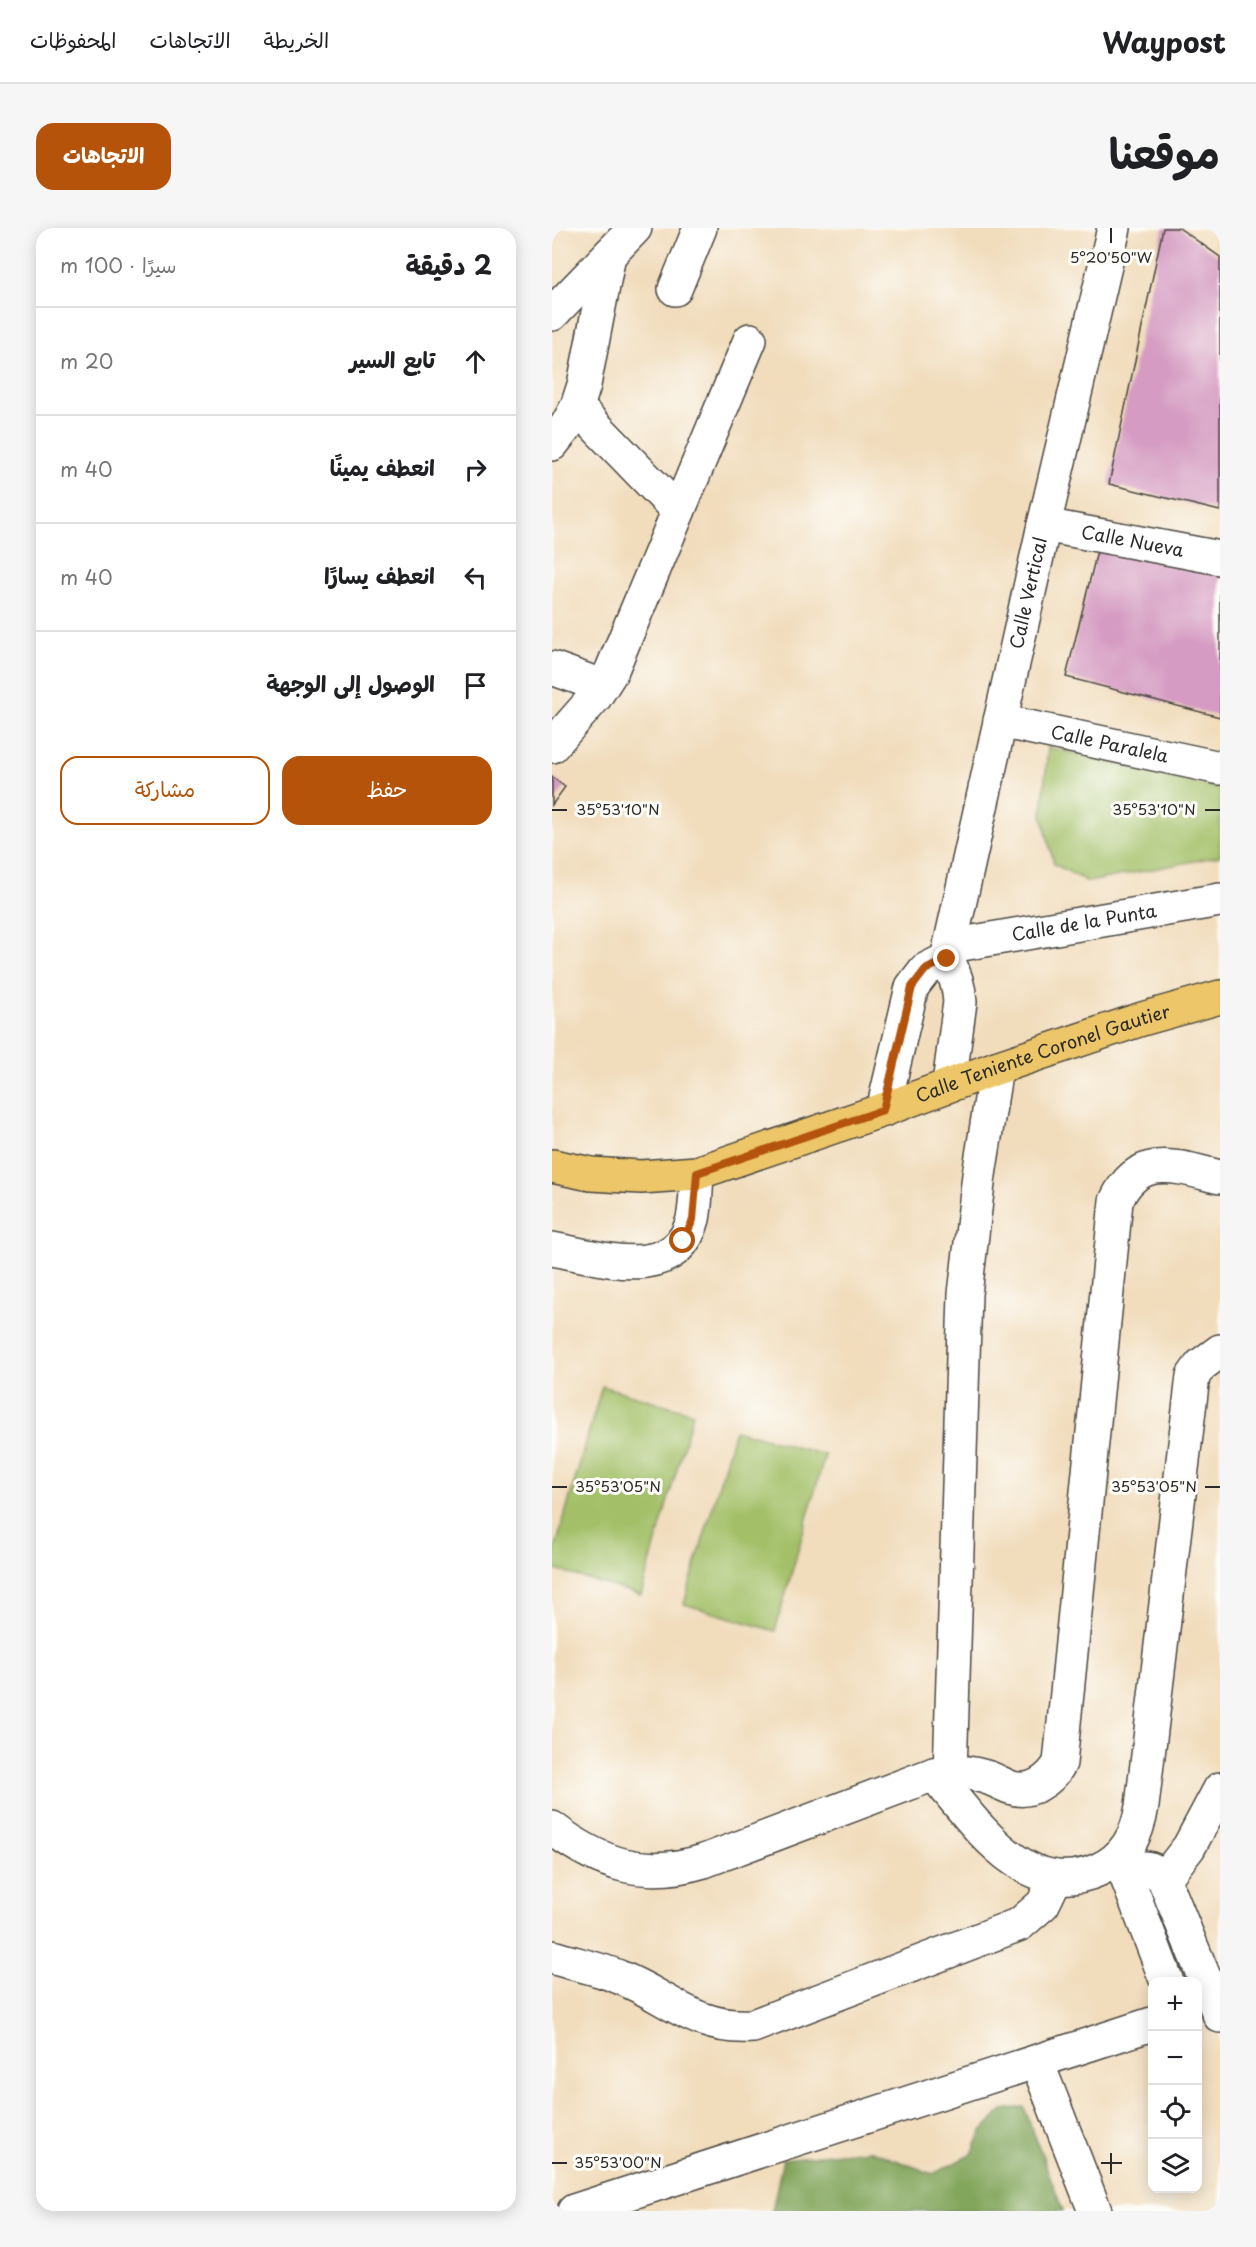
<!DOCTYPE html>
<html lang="ar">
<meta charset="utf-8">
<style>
:root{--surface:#fff;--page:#f6f6f6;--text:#202124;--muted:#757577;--line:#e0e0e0;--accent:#b45309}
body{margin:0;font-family:"Playpen Sans","Playpen Sans Arabic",sans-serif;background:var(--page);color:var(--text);direction:rtl}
.controls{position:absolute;right:18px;bottom:18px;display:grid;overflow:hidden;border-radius:12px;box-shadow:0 3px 15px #0003}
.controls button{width:54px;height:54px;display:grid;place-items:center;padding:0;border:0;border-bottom:2px solid var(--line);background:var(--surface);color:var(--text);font:30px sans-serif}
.stop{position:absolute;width:18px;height:18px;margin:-14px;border:4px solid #b45309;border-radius:50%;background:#fff}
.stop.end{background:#b45309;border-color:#fff;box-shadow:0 2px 6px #0008}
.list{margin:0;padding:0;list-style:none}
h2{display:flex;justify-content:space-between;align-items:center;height:78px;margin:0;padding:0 24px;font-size:26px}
h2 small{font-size:20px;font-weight:400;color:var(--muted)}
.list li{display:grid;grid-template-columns:39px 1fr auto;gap:18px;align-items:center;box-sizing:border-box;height:108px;padding:0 24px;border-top:2px solid var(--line)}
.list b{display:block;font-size:22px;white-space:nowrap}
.list em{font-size:20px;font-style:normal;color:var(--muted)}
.actions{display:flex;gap:12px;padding:18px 24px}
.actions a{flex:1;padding:14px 0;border:2px solid var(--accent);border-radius:18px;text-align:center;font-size:21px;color:var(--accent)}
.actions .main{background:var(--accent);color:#fff}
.icon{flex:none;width:33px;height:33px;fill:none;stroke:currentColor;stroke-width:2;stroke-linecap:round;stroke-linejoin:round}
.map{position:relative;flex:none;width:668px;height:1983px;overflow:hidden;direction:ltr;border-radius:18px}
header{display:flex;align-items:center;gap:36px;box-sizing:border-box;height:84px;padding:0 30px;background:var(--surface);border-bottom:2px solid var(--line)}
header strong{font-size:28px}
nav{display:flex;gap:33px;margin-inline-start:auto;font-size:21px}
.intro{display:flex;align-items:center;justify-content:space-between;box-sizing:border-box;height:144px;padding:0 36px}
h1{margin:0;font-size:42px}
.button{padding:15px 27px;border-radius:18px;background:var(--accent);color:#fff;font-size:21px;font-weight:700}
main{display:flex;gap:36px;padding:0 36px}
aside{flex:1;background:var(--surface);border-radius:18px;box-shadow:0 3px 15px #0003}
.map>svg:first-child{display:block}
.green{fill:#a3c067;stroke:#677649;stroke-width:1.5}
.forest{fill:#82a65c;stroke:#566844;stroke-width:1.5}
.building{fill:#d59bc2}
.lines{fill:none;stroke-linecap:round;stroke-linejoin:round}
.minor-casing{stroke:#494641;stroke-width:36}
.major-casing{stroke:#494641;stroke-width:36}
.minor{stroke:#fff;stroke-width:33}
.major{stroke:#ecc669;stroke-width:33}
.route{stroke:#b45309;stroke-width:8}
.ticks{fill:none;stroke:#2b2b2b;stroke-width:2}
.labels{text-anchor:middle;stroke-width:6;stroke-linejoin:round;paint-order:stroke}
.street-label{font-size:18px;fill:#2b2b2b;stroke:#fdfcf7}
.ticks-label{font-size:15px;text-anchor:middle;fill:#2b2b2b;stroke:#fdfcf7;stroke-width:6;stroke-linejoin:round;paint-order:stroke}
</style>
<header>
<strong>Waypost</strong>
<nav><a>الخريطة</a><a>الاتجاهات</a><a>المحفوظات</a></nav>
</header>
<div class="intro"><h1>موقعنا</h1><a class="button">الاتجاهات</a></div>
<main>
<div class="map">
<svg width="668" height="1983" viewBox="0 0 668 1983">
<rect width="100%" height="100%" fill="#fdfcf7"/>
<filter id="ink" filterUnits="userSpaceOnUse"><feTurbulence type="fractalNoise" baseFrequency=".0167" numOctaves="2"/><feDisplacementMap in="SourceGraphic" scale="12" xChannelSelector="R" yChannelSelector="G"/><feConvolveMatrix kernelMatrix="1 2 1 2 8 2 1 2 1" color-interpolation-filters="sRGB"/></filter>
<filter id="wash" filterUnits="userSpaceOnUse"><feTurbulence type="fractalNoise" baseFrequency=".008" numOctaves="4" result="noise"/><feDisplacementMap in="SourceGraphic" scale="24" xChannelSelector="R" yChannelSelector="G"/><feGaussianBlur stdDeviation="1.35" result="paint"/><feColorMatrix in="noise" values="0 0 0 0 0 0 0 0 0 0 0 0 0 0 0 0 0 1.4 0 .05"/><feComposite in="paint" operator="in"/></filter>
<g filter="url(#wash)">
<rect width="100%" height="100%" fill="#f1dcbb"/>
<path class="green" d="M496 519 668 561V628L536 654 502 636 490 587Z
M50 1158 141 1185 89 1367 0 1341V1332Z
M183 1202 273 1227 223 1403 132 1376Z"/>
<path class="forest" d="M472 1879 511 1983H220L231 1931 317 1922 381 1946 420 1926 430 1903 451 1882Z"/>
<g id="blocks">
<path class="building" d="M611 0H627L668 29V283L557 256Z
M547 315 668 348V489L514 449Z
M0 549 13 559 0 577Z"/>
</g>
</g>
<g filter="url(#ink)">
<use href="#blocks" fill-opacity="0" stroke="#494641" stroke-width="1.5"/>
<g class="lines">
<defs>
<g id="minor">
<path d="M123 61 148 0"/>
<path d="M0 86 83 0"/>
<path d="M25 179 126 283"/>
<path d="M0 216 15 197 25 179 32 157 57 27"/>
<path id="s1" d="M492 297 668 330"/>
<path d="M0 440 50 458"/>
<path id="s2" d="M448 493 668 540"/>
<path d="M0 518 43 469 59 444 198 112"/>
<path id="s3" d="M398 718 668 672"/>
<path id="s4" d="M395 731 492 297 562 0"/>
<path d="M395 731C403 745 407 758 408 774L397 856"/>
<path d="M331 882 360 759 373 742 395 731"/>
<path d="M0 1021C47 1029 124 1057 141 991 144 977 144 960 145 945"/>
<path d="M398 1545 413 1066 427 947 444 840"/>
<path d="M382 1546C423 1594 473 1674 546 1642 574 1630 586 1606 590 1578L641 1148 649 1137 668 1123"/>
<path d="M0 1600C49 1637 92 1651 152 1633L382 1546C399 1544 414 1543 430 1548 440 1550 447 1555 457 1559 478 1567 498 1553 508 1535L564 973C587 923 626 939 668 949"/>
<path d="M567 1629 615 1754"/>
<path d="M574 1647C588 1637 600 1637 612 1651L668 1788"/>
<path d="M612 1651 637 1619 668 1561"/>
<path d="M0 1729C22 1736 46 1740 67 1749 118 1769 142 1802 201 1798L468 1696 491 1676 504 1649"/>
<path d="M485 1834 543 1983"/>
<path d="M22 1983 600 1796"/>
</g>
<g id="major">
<path id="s5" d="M0 938 39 946 89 949 145 945 331 882 444 840 590 791 668 769"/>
</g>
</defs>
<use href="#minor" class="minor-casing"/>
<use href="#major" class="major-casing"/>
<use href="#minor" class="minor"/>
<use href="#major" class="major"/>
</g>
</g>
<g class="lines" filter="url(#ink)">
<path class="route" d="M131 1013 141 992 145 945 331 882 360 759 373 742 395 731"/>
</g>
<path class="ticks" d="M559 0V15M0 582H15M653 582H668M0 1259H15M653 1259H668M559 1925V1946M0 1935H15M549 1935H570"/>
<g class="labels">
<g class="street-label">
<text dy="6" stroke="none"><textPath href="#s1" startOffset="90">Calle Nueva</textPath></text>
<text dy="6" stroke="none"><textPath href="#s4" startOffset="375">Calle Vertical</textPath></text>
<text dy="6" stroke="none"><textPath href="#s2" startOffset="112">Calle Paralela</textPath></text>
<text dy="6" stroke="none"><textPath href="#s3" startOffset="136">Calle de la Punta</textPath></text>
<text dy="6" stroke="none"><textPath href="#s5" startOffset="512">Calle Teniente Coronel Gautier</textPath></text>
</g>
</g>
<g class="ticks-label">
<text x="559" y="35">5°20'50"W</text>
<text x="66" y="587">35°53'10"N</text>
<text x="602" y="587">35°53'10"N</text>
<text x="66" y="1264">35°53'05"N</text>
<text x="602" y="1264">35°53'05"N</text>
<text x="66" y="1940">35°53'00"N</text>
</g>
</svg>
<div class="controls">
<button>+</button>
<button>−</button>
<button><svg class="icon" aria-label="locate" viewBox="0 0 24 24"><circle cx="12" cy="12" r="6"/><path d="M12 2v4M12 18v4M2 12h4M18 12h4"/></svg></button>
<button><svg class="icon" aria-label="layers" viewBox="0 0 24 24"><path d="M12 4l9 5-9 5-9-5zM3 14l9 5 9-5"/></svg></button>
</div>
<div class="stop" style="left:131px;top:1013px"></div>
<div class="stop end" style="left:395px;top:731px"></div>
</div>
<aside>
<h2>2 دقيقة<small>سيرًا · 100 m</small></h2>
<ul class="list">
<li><svg class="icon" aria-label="ahead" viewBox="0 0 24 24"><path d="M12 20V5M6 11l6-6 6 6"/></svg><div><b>تابع السير</b></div><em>20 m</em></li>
<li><svg class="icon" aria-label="right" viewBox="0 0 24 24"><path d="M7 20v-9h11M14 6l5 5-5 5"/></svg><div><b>انعطف يمينًا</b></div><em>40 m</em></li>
<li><svg class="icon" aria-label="left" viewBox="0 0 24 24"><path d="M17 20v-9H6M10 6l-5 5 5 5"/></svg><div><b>انعطف يسارًا</b></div><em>40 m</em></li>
<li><svg class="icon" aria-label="arrive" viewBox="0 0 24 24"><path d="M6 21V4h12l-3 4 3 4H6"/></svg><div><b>الوصول إلى الوجهة</b></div></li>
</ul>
<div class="actions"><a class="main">حفظ</a><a>مشاركة</a></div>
</aside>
</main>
